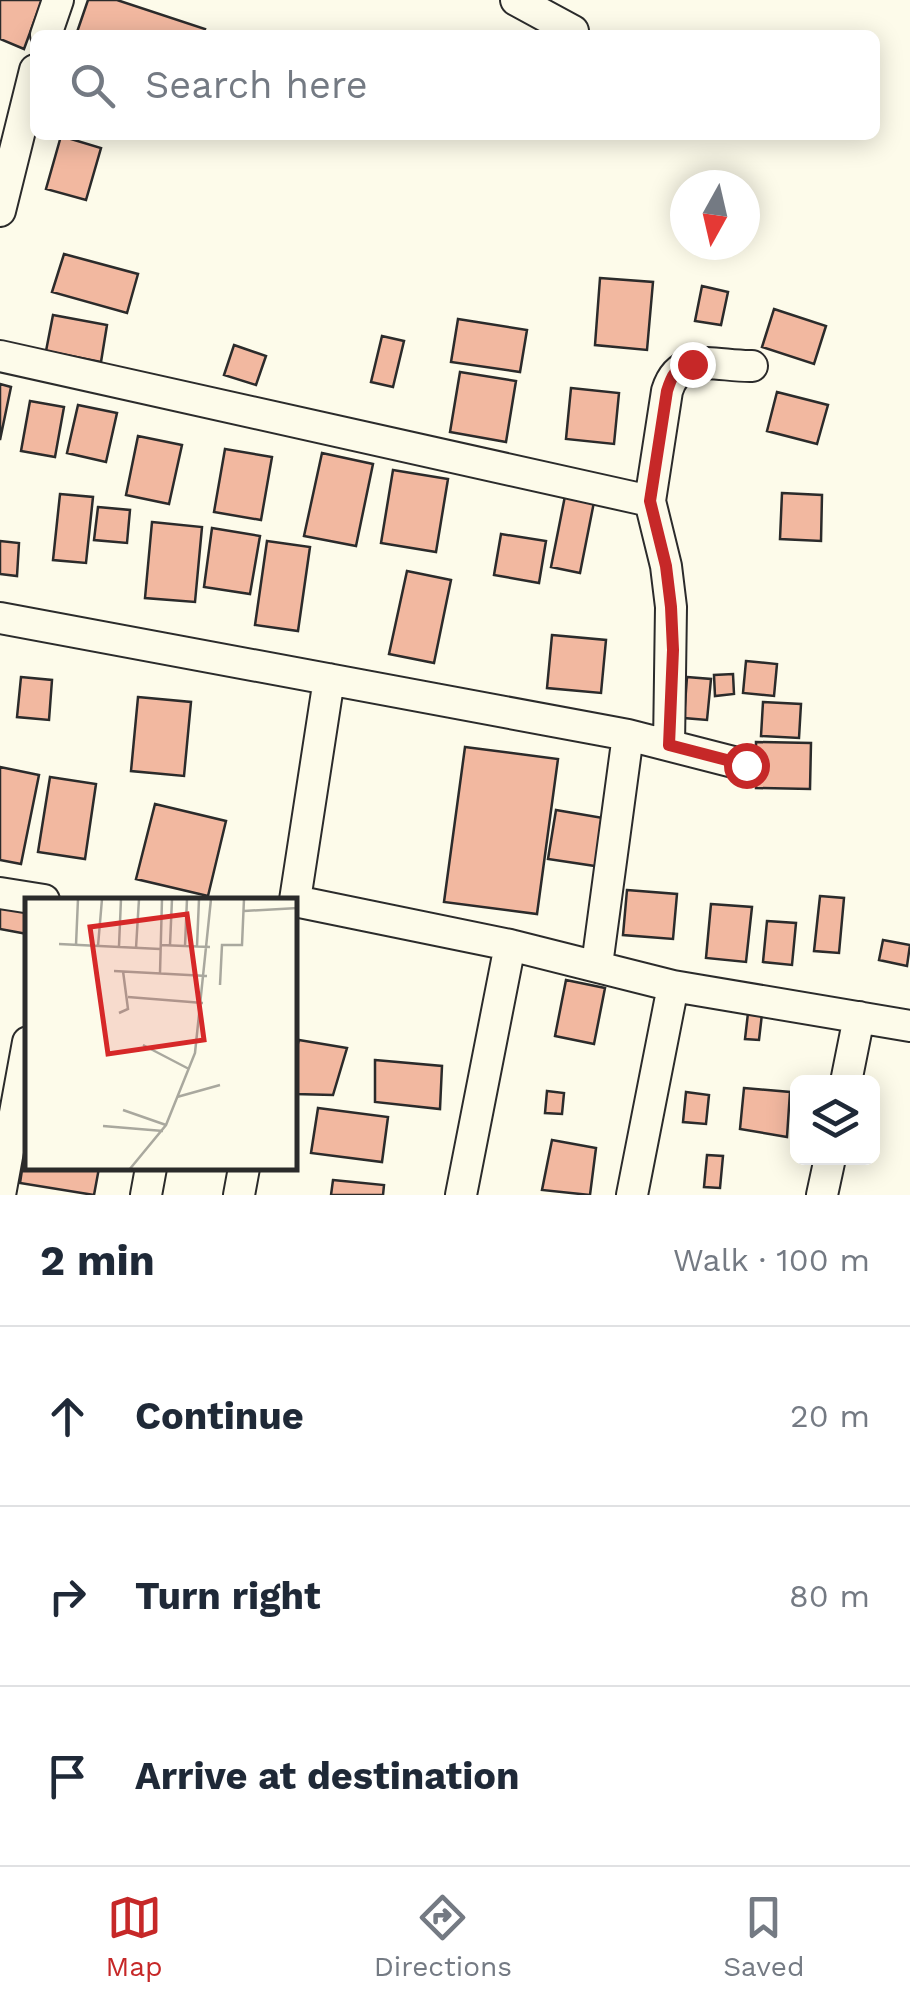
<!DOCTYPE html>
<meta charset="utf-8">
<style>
:root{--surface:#fff;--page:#f6f6f7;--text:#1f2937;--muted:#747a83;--line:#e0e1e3;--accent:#c62828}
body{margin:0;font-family:"Work Sans",sans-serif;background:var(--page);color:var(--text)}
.controls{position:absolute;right:30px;bottom:30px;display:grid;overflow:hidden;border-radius:15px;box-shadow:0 5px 25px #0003}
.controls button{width:90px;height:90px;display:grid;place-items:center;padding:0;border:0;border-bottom:2px solid var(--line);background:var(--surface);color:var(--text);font:50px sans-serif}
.compass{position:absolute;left:670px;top:170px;width:90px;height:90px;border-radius:50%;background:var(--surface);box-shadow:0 5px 25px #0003;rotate:188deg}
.stop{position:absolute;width:30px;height:30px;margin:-22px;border:8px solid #c62828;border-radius:50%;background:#fff}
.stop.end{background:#c62828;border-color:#fff;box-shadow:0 2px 10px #0008}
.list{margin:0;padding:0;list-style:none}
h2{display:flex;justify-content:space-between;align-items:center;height:130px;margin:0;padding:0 40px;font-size:42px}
h2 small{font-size:32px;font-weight:400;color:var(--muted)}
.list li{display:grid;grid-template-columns:65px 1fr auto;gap:30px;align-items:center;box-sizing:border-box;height:180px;padding:0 40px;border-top:2px solid var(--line)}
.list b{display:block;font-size:38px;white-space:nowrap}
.list em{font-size:32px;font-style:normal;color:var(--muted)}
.icon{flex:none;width:55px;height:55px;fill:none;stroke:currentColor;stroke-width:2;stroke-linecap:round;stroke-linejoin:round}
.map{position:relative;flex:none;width:910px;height:1195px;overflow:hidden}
.search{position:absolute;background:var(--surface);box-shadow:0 5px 25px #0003;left:30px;right:30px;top:30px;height:110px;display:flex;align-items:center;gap:25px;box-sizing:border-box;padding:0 35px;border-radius:15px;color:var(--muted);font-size:38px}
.sheet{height:670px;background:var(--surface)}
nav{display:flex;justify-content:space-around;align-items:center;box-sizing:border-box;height:140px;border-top:2px solid var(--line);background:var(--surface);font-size:28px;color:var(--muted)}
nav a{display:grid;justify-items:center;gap:5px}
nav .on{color:var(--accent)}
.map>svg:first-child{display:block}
.building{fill:#f2b8a0;stroke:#2b2b2b;stroke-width:2.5}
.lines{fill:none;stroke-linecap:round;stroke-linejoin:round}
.street-casing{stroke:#2b2b2b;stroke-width:34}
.street{stroke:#fdfbea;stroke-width:30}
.route{stroke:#c62828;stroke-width:12}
.inset-road{fill:none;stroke:#a9a89e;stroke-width:2.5}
.view{fill:#d62828;fill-opacity:0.15;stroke:#d62828;stroke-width:5}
.inset-edge{fill:none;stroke:#2b2b2b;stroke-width:5}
</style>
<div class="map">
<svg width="910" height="1195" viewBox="0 0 910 1195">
<rect width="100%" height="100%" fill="#fdfbea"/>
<path class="building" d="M0 0H42L24 49 0 39Z
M88 0H117L205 29 203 35H76Z
M61 136 101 148 86 200 46 189Z
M64 254 138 274 127 313 52 292Z
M600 278 653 282 647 350 595 345Z
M702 286 728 292 721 325 695 321Z
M774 309 826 326 814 364 762 347Z
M53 315 107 325 101 362 46 351Z
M458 319 527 330 520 372 451 362Z
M382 336 404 341 393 387 371 382Z
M234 345 266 356 256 385 224 375Z
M460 372 516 381 506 442 450 432Z
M0 384 11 387 0 440Z
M571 388 619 393 614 444 566 439Z
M777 392 828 405 817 444 767 431Z
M30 401 64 407 55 457 21 451Z
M78 405 117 413 106 462 67 453Z
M138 436 182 445 169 504 126 495Z
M225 449 272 457 261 520 214 512Z
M322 453 373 464 356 546 304 536Z
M393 470 448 479 436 552 381 543Z
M782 493 822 495 821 541 780 539Z
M60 494 93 497 86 563 53 560Z
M565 496 594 502 580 573 551 567Z
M98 507 130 510 127 543 94 540Z
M152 522 202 527 195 602 145 598Z
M212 528 260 536 250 594 204 587Z
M501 534 546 541 539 583 494 575Z
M0 541 19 543 17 576 0 574Z
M267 541 310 547 298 631 255 625Z
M407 571 451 580 434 663 389 654Z
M552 635 606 640 601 693 547 688Z
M746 661 777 664 774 696 743 693Z
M733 674 734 694 715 696 714 675Z
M21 677 52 680 49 720 17 717Z
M687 677 711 679 707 720 684 718Z
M138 697 191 702 184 776 131 771Z
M763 702 801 704 799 738 761 736Z
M756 742 811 743 810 789 756 788Z
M465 747 558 759 537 914 444 902Z
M0 767 39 775 21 864 0 860Z
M50 777 96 784 85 859 38 852Z
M155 804 226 821 208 896 136 879Z
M556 810 603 818 595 866 548 859Z
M627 890 677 894 673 939 623 935Z
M820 896 844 898 839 953 814 951Z
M0 897 28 901 27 934 0 929Z
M711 904 752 907 746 962 706 958Z
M767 921 796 923 792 965 763 962Z
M883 940 910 945 907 966 879 960Z
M566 980 605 988 594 1044 555 1036Z
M748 1013 762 1014 759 1040 745 1039Z
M299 1040 347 1048 333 1095 295 1094V1053Z
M375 1060 442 1066 440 1109 375 1102Z
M744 1088 790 1092 787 1137 740 1129Z
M547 1091 564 1093 562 1114 545 1113Z
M686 1092 709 1095 706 1124 683 1122Z
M318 1108 388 1117 382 1162 311 1153Z
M27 1137 28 1168H99L94 1195 20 1183Z
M552 1140 596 1148 590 1195 542 1190Z
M707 1155 723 1156 720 1188 704 1187Z
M333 1180 384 1185 383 1195H331Z"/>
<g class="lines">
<defs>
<path id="street" d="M516 0 573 31
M46 35 58 0
M0 211 35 70
M0 356 650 501
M0 618 628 735 745 765
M669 745 671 607 666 566 650 501 667 391C680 349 717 367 752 366
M0 893 44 900
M295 900 329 679
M295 901 510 945 673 986 910 1026
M597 965 628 735
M846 1082 859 1017
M0 1195 28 1042
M146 1195 151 1168
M239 1195 244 1168
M461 1195 510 945
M632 1195 673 986
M822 1195 830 1158"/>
</defs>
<use href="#street" class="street-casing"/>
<use href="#street" class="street"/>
</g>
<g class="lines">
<path class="route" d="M692 364C675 368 672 375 667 391L650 501 666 566 671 607 673 650 669 745 746 765"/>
</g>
<g transform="translate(25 898)">
<rect width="272" height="272" fill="#fdfbea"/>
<path class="inset-road" d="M219 13 273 10M34 46 135 51M51 47 53 1M135 47 185 49M145 47 147 1M73 48 77 1M94 48 96 1M160 48 162 1M172 48 174 1M111 50 114 1M89 73 182 78M135 75 137 1M195 87 197 47H217L219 1M103 99 178 105M94 115 103 111 98 73M118 147 164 171M152 199 195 187M98 212 141 227M78 228 138 233M104 272 141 227 170 155 186 1"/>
<path class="view" d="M162 16 179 142 83 156 65 29Z"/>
<rect width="272" height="272" class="inset-edge"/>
</g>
</svg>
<div class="controls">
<button><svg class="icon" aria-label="layers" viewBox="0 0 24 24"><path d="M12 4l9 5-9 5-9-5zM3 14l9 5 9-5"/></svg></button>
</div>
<svg class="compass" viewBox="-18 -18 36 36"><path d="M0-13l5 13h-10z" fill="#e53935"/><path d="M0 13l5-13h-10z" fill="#747a83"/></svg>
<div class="stop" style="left:746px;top:765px"></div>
<div class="stop end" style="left:692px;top:364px"></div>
<div class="search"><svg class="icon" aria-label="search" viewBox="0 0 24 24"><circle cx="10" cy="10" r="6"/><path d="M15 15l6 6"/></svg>Search here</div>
</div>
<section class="sheet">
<h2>2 min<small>Walk · 100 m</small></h2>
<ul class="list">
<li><svg class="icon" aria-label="ahead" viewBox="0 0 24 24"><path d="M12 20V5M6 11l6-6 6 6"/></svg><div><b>Continue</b></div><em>20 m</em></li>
<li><svg class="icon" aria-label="right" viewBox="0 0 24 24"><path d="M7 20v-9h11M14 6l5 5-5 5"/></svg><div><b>Turn right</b></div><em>80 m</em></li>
<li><svg class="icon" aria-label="arrive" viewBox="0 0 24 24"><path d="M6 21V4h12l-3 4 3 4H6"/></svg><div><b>Arrive at destination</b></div></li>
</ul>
</section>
<nav>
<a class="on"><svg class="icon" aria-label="map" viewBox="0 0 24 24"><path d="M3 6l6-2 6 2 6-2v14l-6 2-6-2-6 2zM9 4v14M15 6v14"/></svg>Map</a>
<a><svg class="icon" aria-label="directions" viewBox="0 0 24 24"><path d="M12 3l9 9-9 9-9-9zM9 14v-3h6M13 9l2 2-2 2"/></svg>Directions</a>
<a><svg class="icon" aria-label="saved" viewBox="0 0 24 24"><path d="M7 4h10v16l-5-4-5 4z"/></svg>Saved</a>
</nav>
